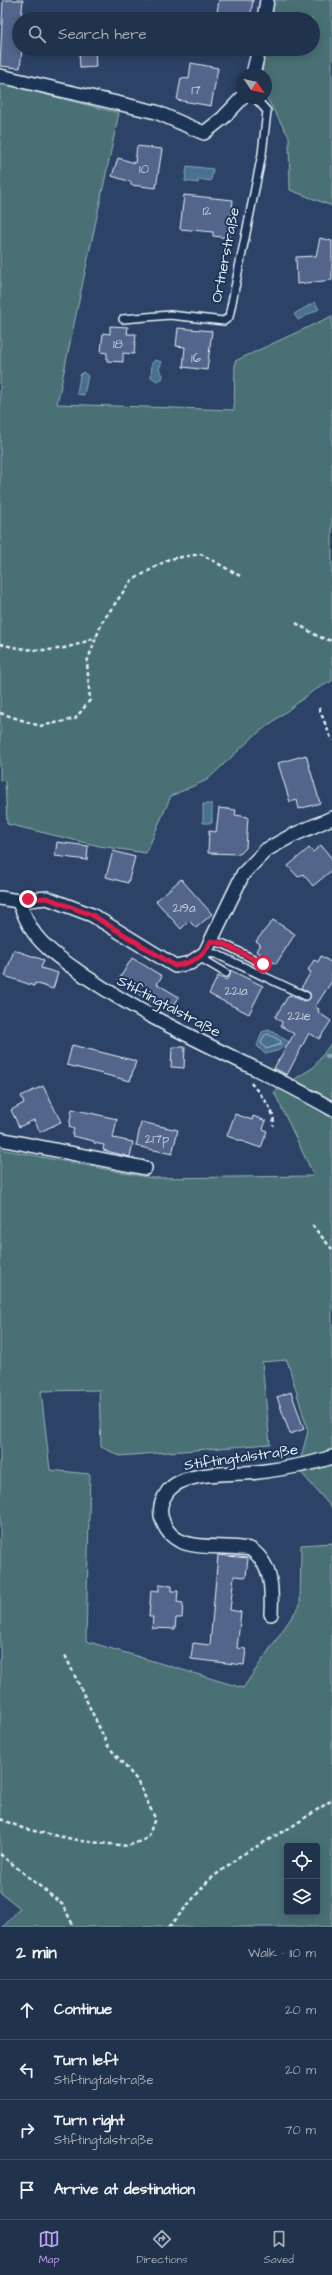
<!DOCTYPE html>
<meta charset="utf-8">
<style>
:root{--surface:#21324c;--page:#293a53;--text:#f1f3f6;--muted:#a2aab5;--line:#3e4d64;--accent:#bca0f2}
body{margin:0;font-family:"Architects Daughter",sans-serif;background:var(--page);color:var(--text)}
.controls{position:absolute;right:12px;bottom:12px;display:grid;overflow:hidden;border-radius:4px;box-shadow:0 2px 10px #0003}
.controls button{width:36px;height:36px;display:grid;place-items:center;padding:0;border:0;border-bottom:1px solid var(--line);background:var(--surface);color:var(--text);font:20px sans-serif}
.compass{position:absolute;left:236px;top:68px;width:36px;height:36px;border-radius:50%;background:var(--surface);box-shadow:0 2px 10px #0003;rotate:124deg}
.stop{position:absolute;width:12px;height:12px;margin:-9px;border:3px solid #e11d48;border-radius:50%;background:#fff}
.stop.end{background:#e11d48;border-color:#fff;box-shadow:0 1px 4px #0008}
.list{margin:0;padding:0;list-style:none}
h2{display:flex;justify-content:space-between;align-items:center;height:52px;margin:0;padding:0 16px;font-size:17px}
h2 small{font-size:13px;font-weight:400;color:var(--muted)}
.list li{display:grid;grid-template-columns:26px 1fr auto;gap:12px;align-items:center;box-sizing:border-box;height:60px;padding:0 16px;border-top:1px solid var(--line)}
.list b{display:block;font-size:15px;white-space:nowrap}
.list p{margin:0;font-size:13px;white-space:nowrap;color:var(--muted)}
.list em{font-size:13px;font-style:normal;color:var(--muted)}
.icon{flex:none;width:22px;height:22px;fill:none;stroke:currentColor;stroke-width:2;stroke-linecap:round;stroke-linejoin:round}
.map{position:relative;flex:none;width:332px;height:1927px;overflow:hidden}
.search{position:absolute;background:var(--surface);box-shadow:0 2px 10px #0003;left:12px;right:12px;top:12px;height:44px;display:flex;align-items:center;gap:10px;box-sizing:border-box;padding:0 14px;border-radius:22px;color:var(--muted);font-size:15px}
.sheet{height:292px;background:var(--surface)}
nav{display:flex;justify-content:space-around;align-items:center;box-sizing:border-box;height:56px;border-top:1px solid var(--line);background:var(--surface);font-size:11px;color:var(--muted)}
nav a{display:grid;justify-items:center;gap:2px}
nav .on{color:var(--accent)}
.map>svg:first-child{display:block}
.green{fill:#4a7175;stroke:#99b1b6;fill-rule:evenodd}
.water{fill:#4a6f91;stroke:#89a3ba}
.lines{fill:none;stroke-linecap:round;stroke-linejoin:round}
.shore{stroke:#a9bdcf;stroke-width:1}
.stream{stroke:#89a3ba;stroke-width:4.5}
.building{fill:#53658b;stroke:#e8f1f8}
.lane-casing{stroke:#e8f1f8;stroke-width:10}
.street-casing{stroke:#e8f1f8;stroke-width:16}
.path{stroke:#e8f1f8;stroke-width:2.5;stroke-dasharray:4 3;stroke-linecap:butt}
.lane{stroke:#1d3557;stroke-width:7}
.street{stroke:#1d3557;stroke-width:13}
.route{stroke:#e11d48;stroke-width:5}
.labels{text-anchor:middle;stroke-width:4;stroke-linejoin:round;paint-order:stroke}
.number-label{font-size:13px;fill:#c3cedd}
.street-label{font-size:15px;fill:#e8f1f8;stroke:#1d3557}
</style>
<div class="map">
<svg width="332" height="1927" viewBox="0 0 332 1927">
<rect width="100%" height="100%" fill="#2c4266"/>
<filter id="ink" filterUnits="userSpaceOnUse"><feTurbulence type="fractalNoise" baseFrequency=".025" numOctaves="2"/><feDisplacementMap in="SourceGraphic" scale="8" xChannelSelector="R" yChannelSelector="G"/><feConvolveMatrix kernelMatrix="1 2 1 2 8 2 1 2 1" color-interpolation-filters="sRGB"/></filter>
<g filter="url(#ink)">
<path class="green" d="M272 0H332V206L290 190 289 137 266 97V74H262L265 49H313V19H269Z
M0 83 119 113 57 404 234 410 235 361 332 316V681L313 691 254 736 207 780 171 796 146 853 99 846 7 824 5 781 0 780Z
M332 1042V1508L298 1469 308 1431 287 1360 262 1362 270 1444 120 1456 101 1447 99 1390 41 1391 50 1470 90 1474 86 1641 243 1688 300 1605 301 1545 332 1543V1927H3L20 1908 0 1892V1149L152 1178 314 1176 274 1092 314 1067ZM287 1846H317V1912H287Z"/>
<path class="water" d="M187 166 213 169 211 181 199 179 198 183 185 181Z
M315 302 319 309 298 320 294 314Z
M155 360 162 362 159 369 163 375 162 379 157 381 151 377 152 363Z
M83 372 88 376 84 395 77 394 80 375Z
M203 804H212V823H203Z
M269 1030 291 1043 277 1051 265 1054 257 1046 262 1032Z"/>
<g class="lines">
<path class="shore" d="M268 1034 281 1041V1044L266 1049 261 1043 264 1036Z"/>
<path class="stream" d="M327 1056 332 1057"/>
</g>
<path class="building" d="M3 0H23L21 19H19V49H22L20 68 0 66Z
M219 0H253L250 19H233V14L217 12Z
M79 49H95L96 67 80 68Z
M191 63 218 68 211 106 177 100 181 78 189 79Z
M137 146 162 149 156 188 131 185V182L112 176 118 158 135 163Z
M184 195 233 200 229 238 213 236V232L180 229Z
M320 238 332 241V280L297 284 296 257 316 256Z
M110 326 128 327 127 334H136L134 354 123 353V362L107 361V353L101 352 103 333 110 334Z
M178 328 212 331 207 370 183 367 185 347 176 346Z
M306 755 320 803 299 809 297 800 290 802 278 763Z
M219 808 236 810 235 815 248 817 246 848 240 854 208 853 209 831 216 832Z
M57 842 88 846 87 860 55 856Z
M321 845 332 859V870L313 886 303 874 298 877 288 866 309 848 313 852Z
M113 851 135 857 128 883 106 877Z
M181 879 212 914 196 928 189 921 181 929 156 901Z
M273 920 295 934 276 964 256 951 260 944 256 941Z
M14 950 44 960 41 968 58 973 53 989 35 983 34 986 5 976Z
M321 956 332 963V981L315 1007 319 1009 318 1012 331 1021 319 1039 309 1033 287 1075 274 1068 294 1034 281 1026 282 1022 275 1017 289 995 304 1001 310 998V993L301 988 311 972 308 970 314 960 318 962Z
M132 958 162 976 157 984 179 997 169 1013 118 981Z
M230 970 263 986 249 1014 209 994 218 976 226 980 230 975Z
M72 1045 136 1061 130 1081 67 1065Z
M172 1047H185L184 1068 171 1067Z
M43 1086 61 1122 40 1132 34 1120 19 1127 11 1110 24 1103 21 1096Z
M72 1109 117 1119 113 1138 133 1142 130 1157 103 1150 104 1145 94 1143V1141L72 1136 74 1129 69 1127Z
M235 1114 252 1120 253 1116 266 1121 263 1129 267 1131 261 1148 227 1136Z
M141 1122 178 1130 172 1154 136 1146Z
M291 1392 304 1429 290 1434 277 1397Z
M218 1555 248 1558 246 1577 234 1576 230 1610 241 1612 237 1648 246 1649 244 1665 191 1659 193 1643 210 1645Z
M159 1585 172 1586V1591H178L177 1602 183 1603 182 1618H176L175 1629 152 1628 153 1617H149L151 1590 159 1591Z"/>
<g class="lines">
<defs>
<path id="lane" d="M123 319 170 315 224 321 229 317 262 154 267 111 255 98
M211 941 224 944 263 964
M205 953 216 954 306 996
M199 957 226 973"/>
<path id="street" d="M264 19 267 0
M253 74 259 49
M0 76 156 112 204 133 223 118 242 98
M0 898 18 901 47 898 92 915 175 966 190 963 205 953 243 874 266 850 291 836 332 818
M18 901C23 911 27 923 34 933 47 951 67 963 85 976 162 1029 251 1062 332 1109
M0 1139 145 1168
M271 1614C272 1591 273 1566 252 1550 249 1548 244 1548 240 1548 214 1544 175 1554 163 1522 158 1510 161 1501 168 1491 184 1470 234 1475 258 1472 282 1469 309 1465 332 1457"/>
</defs>
<use href="#lane" class="lane-casing"/>
<use href="#street" class="street-casing"/>
<path class="path" d="M148 0H154
M296 623 319 637 332 641
M0 644C37 653 61 653 96 637
M319 708 332 741
M0 713 40 726 75 719 90 700 87 662 102 622 131 581 169 559 201 554 240 576
M251 1083C260 1095 277 1110 273 1126
M312 1225 332 1249
M0 1819 25 1829 82 1841 128 1846 148 1838 155 1818 137 1780 108 1746 65 1655
M0 1854 63 1905 74 1927
M169 1927 208 1881 240 1856 291 1827 332 1800"/>
<use href="#lane" class="lane"/>
<use href="#street" class="street"/>
</g>
</g>
<g class="lines" filter="url(#ink)">
<path class="route" d="M28 899 47 898 92 915 175 966C194 962 202 958 211 941L224 944 263 964"/>
</g>
<g class="labels">
<g class="number-label">
<text x="196" y="94">17</text>
<text x="144" y="173">10</text>
<text x="207" y="215">12</text>
<text x="118" y="348">18</text>
<text x="196" y="362">16</text>
<text x="184" y="912">219a</text>
<text x="236" y="995">221a</text>
<text x="299" y="1020">221e</text>
<text x="157" y="1143">217p</text>
</g>
<g class="street-label">
<text transform="translate(225 255) rotate(-79)" y="5">Ortnerstraße</text>
<text transform="translate(169 1006) rotate(28)" y="5">Stiftingtalstraße</text>
<text transform="translate(241 1457) rotate(-8)" y="5">Stiftingtalstraße</text>
</g>
</g>
</svg>
<div class="controls">
<button><svg class="icon" aria-label="locate" viewBox="0 0 24 24"><circle cx="12" cy="12" r="6"/><path d="M12 2v4M12 18v4M2 12h4M18 12h4"/></svg></button>
<button><svg class="icon" aria-label="layers" viewBox="0 0 24 24"><path d="M12 4l9 5-9 5-9-5zM3 14l9 5 9-5"/></svg></button>
</div>
<svg class="compass" viewBox="-18 -18 36 36"><path d="M0-13l5 13h-10z" fill="#e53935"/><path d="M0 13l5-13h-10z" fill="#a2aab5"/></svg>
<div class="stop" style="left:263px;top:964px"></div>
<div class="stop end" style="left:28px;top:899px"></div>
<div class="search"><svg class="icon" aria-label="search" viewBox="0 0 24 24"><circle cx="10" cy="10" r="6"/><path d="M15 15l6 6"/></svg>Search here</div>
</div>
<section class="sheet">
<h2>2 min<small>Walk · 110 m</small></h2>
<ul class="list">
<li><svg class="icon" aria-label="ahead" viewBox="0 0 24 24"><path d="M12 20V5M6 11l6-6 6 6"/></svg><div><b>Continue</b></div><em>20 m</em></li>
<li><svg class="icon" aria-label="left" viewBox="0 0 24 24"><path d="M17 20v-9H6M10 6l-5 5 5 5"/></svg><div><b>Turn left</b><p>Stiftingtalstraße</p></div><em>20 m</em></li>
<li><svg class="icon" aria-label="right" viewBox="0 0 24 24"><path d="M7 20v-9h11M14 6l5 5-5 5"/></svg><div><b>Turn right</b><p>Stiftingtalstraße</p></div><em>70 m</em></li>
<li><svg class="icon" aria-label="arrive" viewBox="0 0 24 24"><path d="M6 21V4h12l-3 4 3 4H6"/></svg><div><b>Arrive at destination</b></div></li>
</ul>
</section>
<nav>
<a class="on"><svg class="icon" aria-label="map" viewBox="0 0 24 24"><path d="M3 6l6-2 6 2 6-2v14l-6 2-6-2-6 2zM9 4v14M15 6v14"/></svg>Map</a>
<a><svg class="icon" aria-label="directions" viewBox="0 0 24 24"><path d="M12 3l9 9-9 9-9-9zM9 14v-3h6M13 9l2 2-2 2"/></svg>Directions</a>
<a><svg class="icon" aria-label="saved" viewBox="0 0 24 24"><path d="M7 4h10v16l-5-4-5 4z"/></svg>Saved</a>
</nav>
